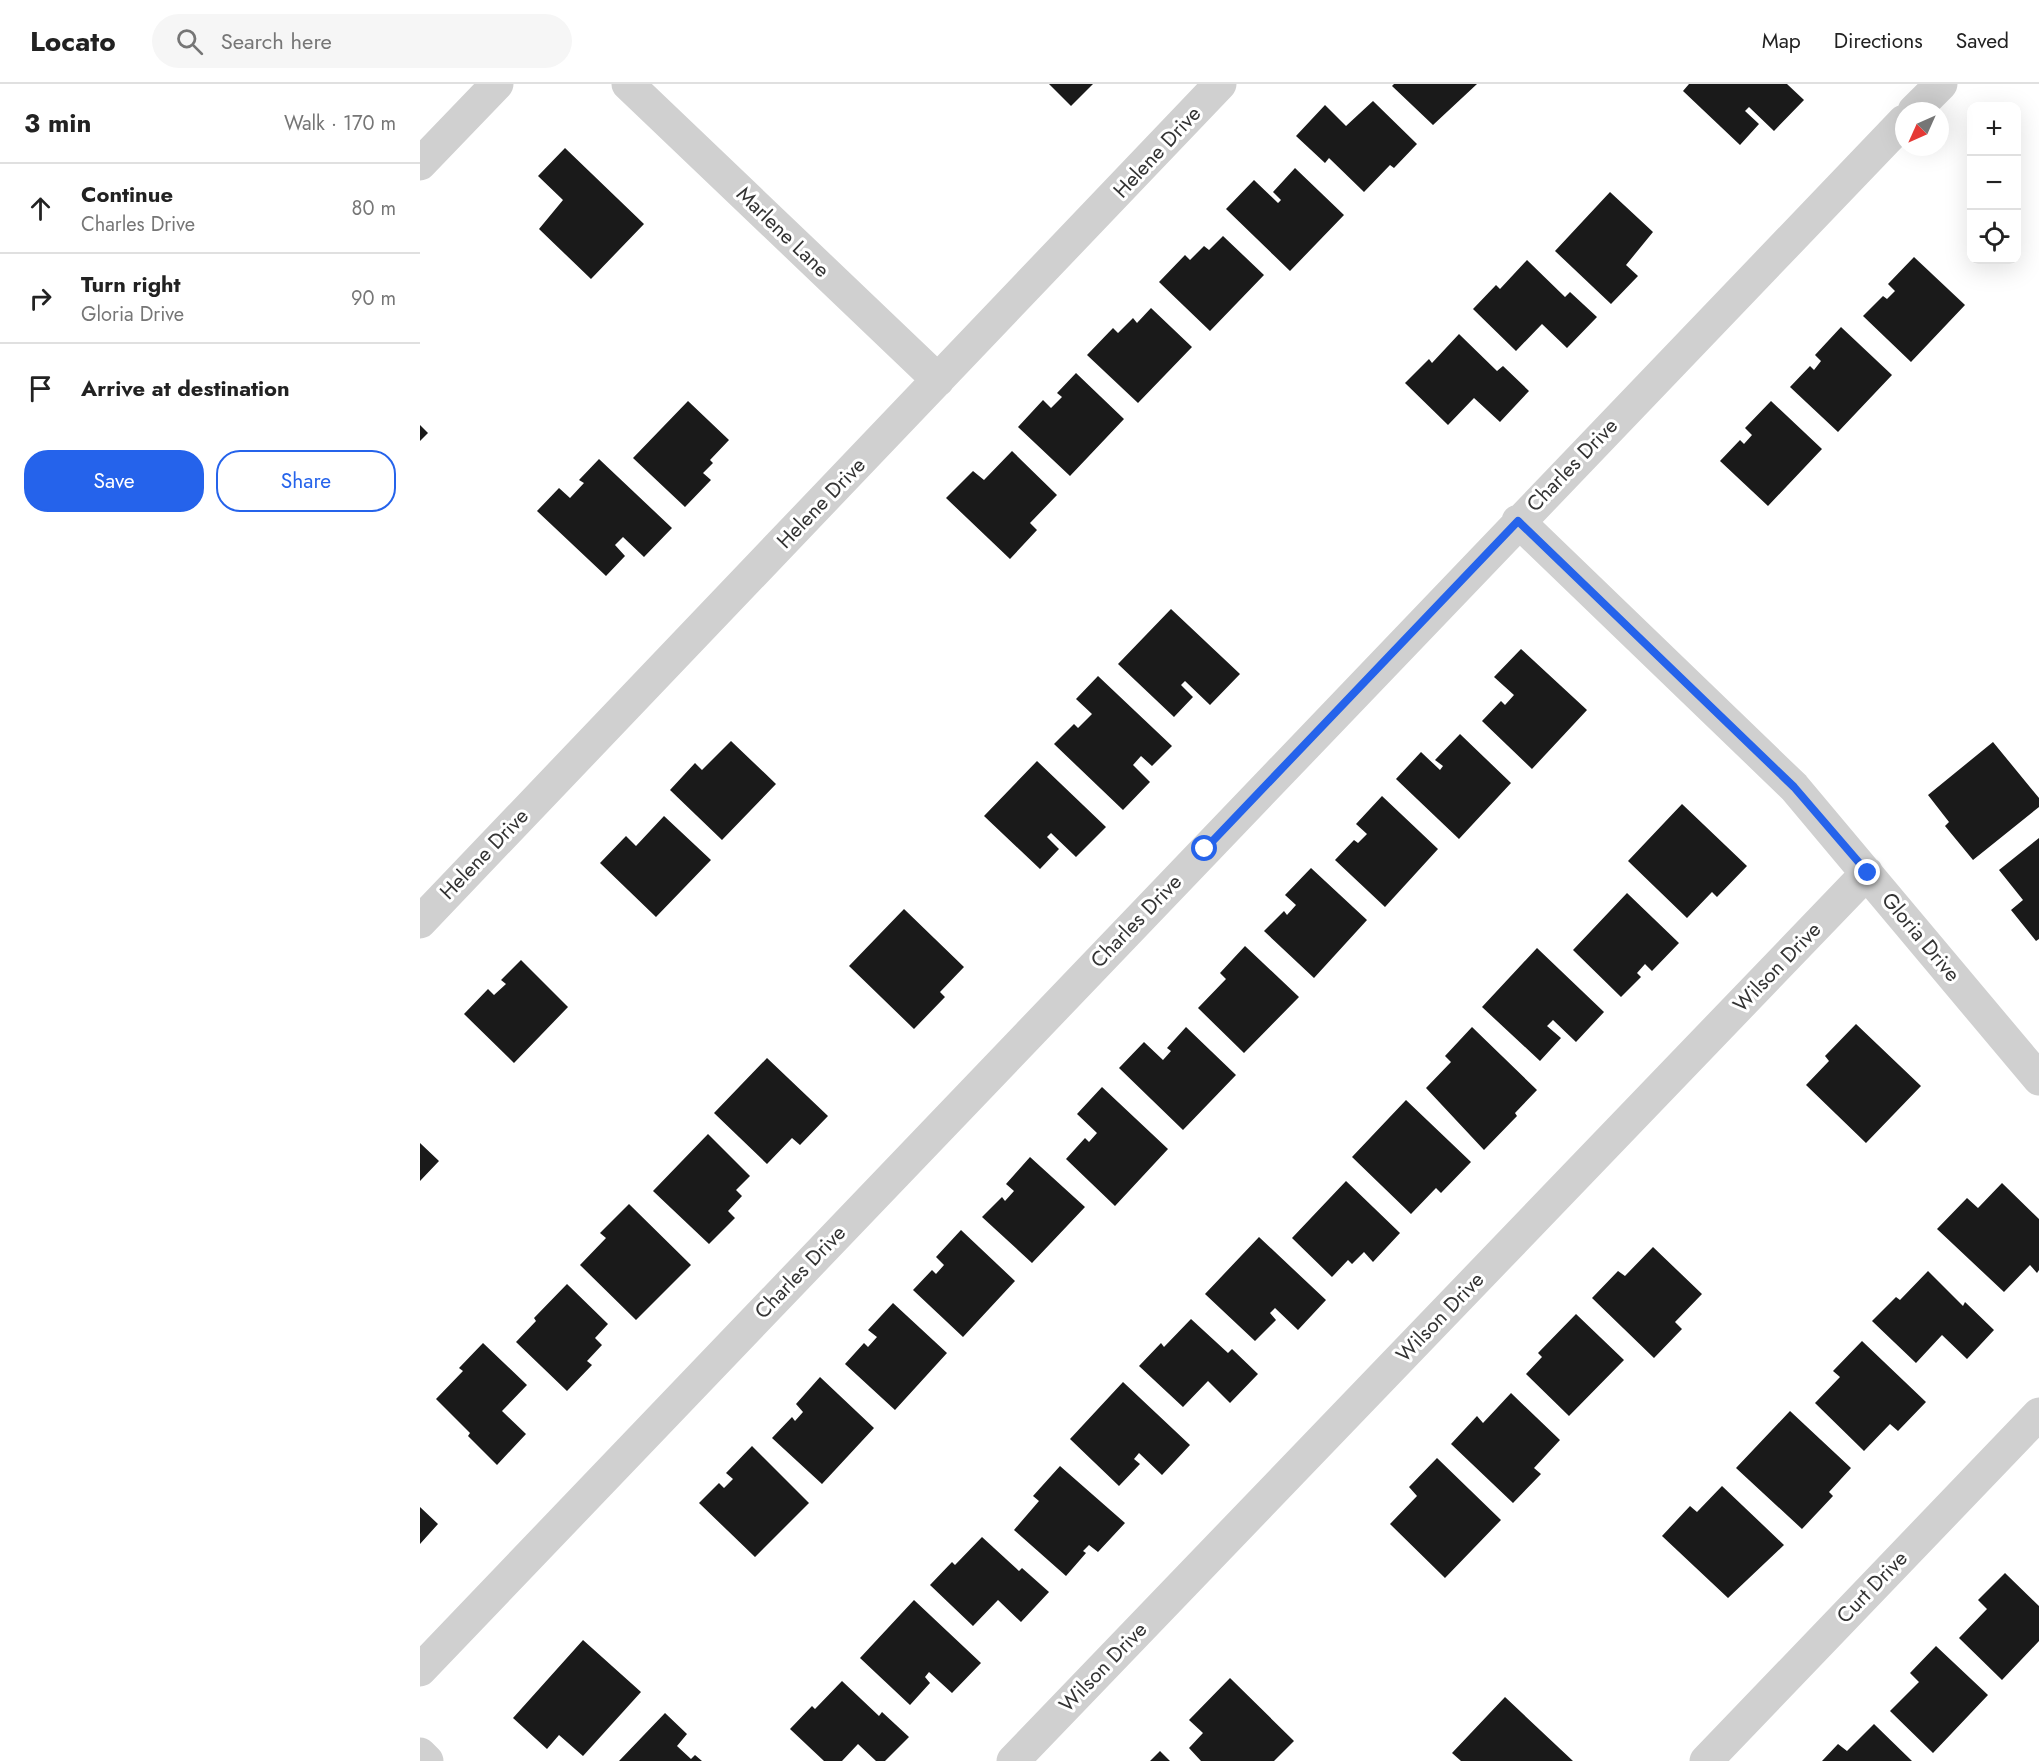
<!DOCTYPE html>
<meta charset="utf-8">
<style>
:root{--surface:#fff;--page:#f6f6f6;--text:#222;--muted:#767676;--line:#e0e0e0;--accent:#2563eb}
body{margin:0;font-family:Jost,sans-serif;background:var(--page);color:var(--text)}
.controls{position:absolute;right:18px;top:18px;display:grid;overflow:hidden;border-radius:12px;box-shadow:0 6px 24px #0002}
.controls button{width:54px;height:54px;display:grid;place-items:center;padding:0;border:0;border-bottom:2px solid var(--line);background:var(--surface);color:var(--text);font:30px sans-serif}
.compass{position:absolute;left:1475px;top:18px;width:54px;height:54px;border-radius:50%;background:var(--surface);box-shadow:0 6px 24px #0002;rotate:225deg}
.stop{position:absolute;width:18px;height:18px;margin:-14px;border:4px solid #2563eb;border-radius:50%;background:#fff}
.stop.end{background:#2563eb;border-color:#fff;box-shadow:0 2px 6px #0008}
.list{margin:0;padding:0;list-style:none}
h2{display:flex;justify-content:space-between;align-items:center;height:78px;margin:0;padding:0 24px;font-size:26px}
h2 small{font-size:20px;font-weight:400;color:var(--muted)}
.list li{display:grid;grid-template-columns:39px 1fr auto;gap:18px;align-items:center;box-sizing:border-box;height:90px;padding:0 24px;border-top:2px solid var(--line)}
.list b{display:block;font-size:22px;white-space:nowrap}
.list p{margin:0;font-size:20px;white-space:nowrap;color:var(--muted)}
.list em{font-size:20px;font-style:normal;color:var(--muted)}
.actions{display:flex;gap:12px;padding:18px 24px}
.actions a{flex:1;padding:14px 0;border:2px solid var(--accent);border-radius:24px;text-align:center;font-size:21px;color:var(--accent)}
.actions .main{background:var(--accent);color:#fff}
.icon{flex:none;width:33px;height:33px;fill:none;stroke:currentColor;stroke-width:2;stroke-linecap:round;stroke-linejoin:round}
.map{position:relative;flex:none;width:1619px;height:1677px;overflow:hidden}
header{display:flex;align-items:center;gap:36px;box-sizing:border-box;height:84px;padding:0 30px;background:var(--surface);border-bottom:2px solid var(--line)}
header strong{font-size:28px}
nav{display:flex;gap:33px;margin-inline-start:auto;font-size:21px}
.search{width:420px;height:54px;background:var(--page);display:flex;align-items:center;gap:15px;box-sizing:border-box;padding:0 21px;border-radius:33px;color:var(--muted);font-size:22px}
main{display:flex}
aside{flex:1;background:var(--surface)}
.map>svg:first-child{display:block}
.building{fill:#1a1a1a}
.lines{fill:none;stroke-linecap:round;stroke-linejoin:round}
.minor{stroke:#d0d0d0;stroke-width:33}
.route{stroke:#2563eb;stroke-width:8}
.labels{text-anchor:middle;stroke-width:6;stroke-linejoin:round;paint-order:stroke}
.street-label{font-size:21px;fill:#333;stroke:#fff}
</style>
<header>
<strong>Locato</strong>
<div class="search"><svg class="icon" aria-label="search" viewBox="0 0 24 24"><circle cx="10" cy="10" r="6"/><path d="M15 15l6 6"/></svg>Search here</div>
<nav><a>Map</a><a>Directions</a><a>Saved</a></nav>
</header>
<main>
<aside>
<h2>3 min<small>Walk · 170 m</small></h2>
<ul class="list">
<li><svg class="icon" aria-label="ahead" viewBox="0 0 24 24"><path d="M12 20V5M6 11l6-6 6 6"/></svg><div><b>Continue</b><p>Charles Drive</p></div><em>80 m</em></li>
<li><svg class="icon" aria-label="right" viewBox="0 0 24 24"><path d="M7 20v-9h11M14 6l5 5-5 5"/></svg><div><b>Turn right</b><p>Gloria Drive</p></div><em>90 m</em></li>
<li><svg class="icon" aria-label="arrive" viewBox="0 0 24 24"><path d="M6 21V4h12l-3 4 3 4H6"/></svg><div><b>Arrive at destination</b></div></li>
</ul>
<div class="actions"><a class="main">Save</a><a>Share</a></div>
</aside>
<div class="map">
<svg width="1619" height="1677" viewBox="0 0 1619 1677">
<rect width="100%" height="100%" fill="#fff"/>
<path class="building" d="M629 0H673L651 22Z
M974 0H1057L1013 41 972 2Z
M1269 0H1367L1384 16 1354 47 1329 23 1325 27 1339 40 1320 61 1263 7Z
M953 17 997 60 974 84 970 81 944 108 909 74 905 79 876 52 905 21 926 42Z
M145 64 224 140 171 195 119 145 143 116 118 92Z
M875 84 924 131 870 187 806 125 834 96 858 119 861 116 853 108Z
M1190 108 1233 148 1206 181 1218 192 1191 220 1135 167Z
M803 152 844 191 790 247 739 198 765 171 770 176 784 162 789 166Z
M1494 173 1545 221 1491 278 1443 232 1463 212 1467 215 1475 207 1468 200Z
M1107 176 1145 213 1150 208 1177 233 1147 264 1122 240 1096 267 1053 225 1076 201 1080 205Z
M731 224 772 263 718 319 667 271 693 244 698 249 713 234 717 239Z
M1421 243 1472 291 1418 348 1370 303 1390 282 1394 286 1401 277 1395 271Z
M1039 250 1077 287 1083 282 1109 307 1080 338 1054 314 1028 341 985 299 1009 275 1012 279Z
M656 289 704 335 650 392 598 343 623 316 631 324 642 313 637 309Z
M268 317 309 356 290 376 293 379 283 389 291 396 265 423 213 374Z
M1351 317 1402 365 1348 422 1300 377 1320 356 1324 360 1332 351 1325 344Z
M0 341 8 349 0 357Z
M592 367 637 411 610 439 617 446 590 475 526 414 553 387 564 396Z
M179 375 252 444 224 473 203 453 195 461 205 472 186 492 117 427 139 404 150 414 164 399 159 396Z
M751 525 820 590 790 621 765 597 761 601 773 613 754 633 698 580Z
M1101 565 1167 626 1112 685 1062 637 1081 617 1085 621 1094 611 1074 593Z
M678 592 752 662 732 682 721 672 713 681 730 698 703 726 634 660 654 640 658 644 672 630 656 615Z
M1040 650 1091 699 1039 755 976 695 1001 668 1020 686 1023 682 1015 676Z
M311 657 356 700 302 756 250 706 275 679 282 686Z
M1573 658 1619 714V723L1553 776 1525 742 1529 738 1508 711Z
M617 677 686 743 656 773 631 749 627 753 639 765 620 785 564 732Z
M962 712 1018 765 965 823 915 776 934 756 938 759 947 750 936 740Z
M1262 720 1327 782 1297 813 1292 808 1267 834 1208 777Z
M244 732 291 776 236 833 180 779 206 752 216 762Z
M1619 754V855L1616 857 1591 826 1603 816 1579 786Z
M891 784 947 836 894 894 844 847 864 827 867 831 876 821 865 811Z
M1207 809 1259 859 1232 887 1225 880 1217 889 1221 893 1201 913 1153 866Z
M484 825 544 883 520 908 525 913 494 945 429 882Z
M825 862 879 913 824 969 778 924 806 895 800 889Z
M1117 864 1184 928 1156 958 1133 936 1127 942 1141 954 1120 977 1062 923Z
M101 876 148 923 94 979 44 930 68 905 74 911 86 900 81 896Z
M1436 940 1501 1002 1446 1059 1386 1001 1409 977 1405 972Z
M766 943 816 991 763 1046 699 984 724 958 743 976 751 967 747 964Z
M1052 943 1117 1006 1095 1029 1097 1032 1064 1066 1006 1004 1031 978 1025 972Z
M347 974 408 1032 380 1061 372 1054 347 1080 294 1029Z
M682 1003 748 1065 695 1122 646 1075 665 1054 669 1058 677 1049 657 1030Z
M986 1016 1051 1078 1021 1109 1016 1104 991 1130 932 1073Z
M288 1050 330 1092 316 1106 322 1112 308 1127 315 1134 289 1160 233 1107Z
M0 1059 19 1077 0 1097Z
M610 1073 665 1123 612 1179 562 1133 582 1113 585 1117 594 1107 586 1100Z
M926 1097 980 1149 953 1178 944 1168 932 1180 928 1176 912 1193 872 1154Z
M1582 1099 1619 1135V1186L1617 1189 1610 1181 1584 1208 1517 1145 1547 1114 1558 1124Z
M209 1120 271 1181 216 1236 160 1181 186 1154 180 1149Z
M541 1146 595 1197 543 1253 493 1206 512 1186 516 1190 524 1181 516 1173Z
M839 1153 906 1216 878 1246 855 1224 850 1229 856 1236 835 1257 785 1210Z
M1233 1163 1282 1210 1255 1238 1262 1245 1234 1274 1172 1214 1198 1187 1205 1192Z
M1508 1187 1543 1222 1545 1218 1574 1246 1547 1275 1522 1251 1496 1279 1452 1237 1476 1213 1480 1216Z
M147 1200 188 1240 175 1254 182 1261 167 1277 172 1281 147 1307 96 1258 116 1237 114 1234Z
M473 1219 527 1269 475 1326 425 1280 444 1259 448 1263 457 1253 448 1246Z
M1156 1230 1204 1276 1149 1332 1106 1290 1122 1273 1118 1269Z
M771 1235 808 1269 812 1265 838 1290 810 1319 788 1297 763 1323 719 1282 741 1259 744 1263Z
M1442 1257 1506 1318 1478 1347 1470 1340 1444 1367 1395 1319 1420 1293 1413 1287Z
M63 1259 107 1301 82 1327 106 1350 77 1381 48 1352 50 1349 16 1315 43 1287 39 1284Z
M400 1293 454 1344 402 1400 352 1354 372 1333 375 1337 383 1328 376 1320Z
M703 1298 770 1361 742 1391 719 1369 714 1375 720 1380 699 1402 650 1355Z
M1091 1309 1140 1356 1114 1384 1121 1390 1093 1419 1031 1360 1057 1332 1063 1339Z
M1370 1327 1431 1384 1409 1408 1413 1412 1382 1445 1316 1384Z
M332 1362 389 1419 335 1473 279 1419 299 1399 304 1404 313 1395 306 1389Z
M1017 1374 1081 1436 1025 1494 970 1440 997 1412 989 1403Z
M640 1382 705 1439 678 1468 669 1461 663 1467 666 1469 646 1492 594 1446 619 1417 613 1412Z
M1302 1402 1364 1461 1308 1514 1242 1452 1270 1422 1277 1428Z
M0 1423 18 1440 0 1460Z
M562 1453 599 1487 602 1484 629 1508 601 1538 578 1516 553 1542 510 1501 532 1478 535 1481Z
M1585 1489 1619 1522V1557L1582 1596 1539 1554 1567 1525 1558 1516Z
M494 1516 561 1579 532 1609 509 1588 505 1593 510 1599 490 1621 440 1574Z
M163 1556 221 1608 163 1672 139 1651 127 1665 93 1634Z
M1516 1562 1568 1611 1513 1669 1470 1627 1499 1598 1490 1589Z
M810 1594 874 1657 854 1677H781L769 1664 783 1649 769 1636Z
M422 1597 459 1632 462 1628 489 1653 465 1677H456L438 1660 422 1677H404L370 1645 392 1622 395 1625Z
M1085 1613 1153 1677H1041L1032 1669Z
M245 1629 267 1650 257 1662 271 1675 275 1671 282 1677H199Z
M1454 1640 1492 1677H1402L1418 1660 1427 1667Z
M740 1667 750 1677H730Z"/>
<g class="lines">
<path class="minor" d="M208 0 518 296
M1494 27 1521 0
M0 80 77 0
M1098 437 1374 703 1619 995
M0 838 800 0
M0 1586 1484 37
M0 1670 7 1677
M593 1677 1447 789
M1286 1677 1619 1330"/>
</g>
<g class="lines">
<path class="route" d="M785 765 1098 437 1374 703 1448 789"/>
</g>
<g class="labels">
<g class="street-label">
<text transform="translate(737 68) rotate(-47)" y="7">Helene Drive</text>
<text transform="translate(363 148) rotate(44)" y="7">Marlene Lane</text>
<text transform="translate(1152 381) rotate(-46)" y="7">Charles Drive</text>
<text transform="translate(401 419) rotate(-46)" y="7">Helene Drive</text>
<text transform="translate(64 770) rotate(-46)" y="7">Helene Drive</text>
<text transform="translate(716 837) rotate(-46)" y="7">Charles Drive</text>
<text transform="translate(1501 853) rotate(50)" y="7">Gloria Drive</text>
<text transform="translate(1357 883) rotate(-46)" y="7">Wilson Drive</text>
<text transform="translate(380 1188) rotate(-46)" y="7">Charles Drive</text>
<text transform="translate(1020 1233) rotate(-46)" y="7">Wilson Drive</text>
<text transform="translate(1452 1503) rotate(-46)" y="7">Curt Drive</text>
<text transform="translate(683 1583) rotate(-46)" y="7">Wilson Drive</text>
</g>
</g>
</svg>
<div class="controls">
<button>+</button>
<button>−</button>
<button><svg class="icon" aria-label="locate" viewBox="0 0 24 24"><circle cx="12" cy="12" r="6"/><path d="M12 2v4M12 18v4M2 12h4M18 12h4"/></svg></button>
</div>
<svg class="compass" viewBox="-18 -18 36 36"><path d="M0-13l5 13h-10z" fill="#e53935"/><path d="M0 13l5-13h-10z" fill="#767676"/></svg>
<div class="stop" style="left:785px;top:765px"></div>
<div class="stop end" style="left:1448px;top:789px"></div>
</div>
</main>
